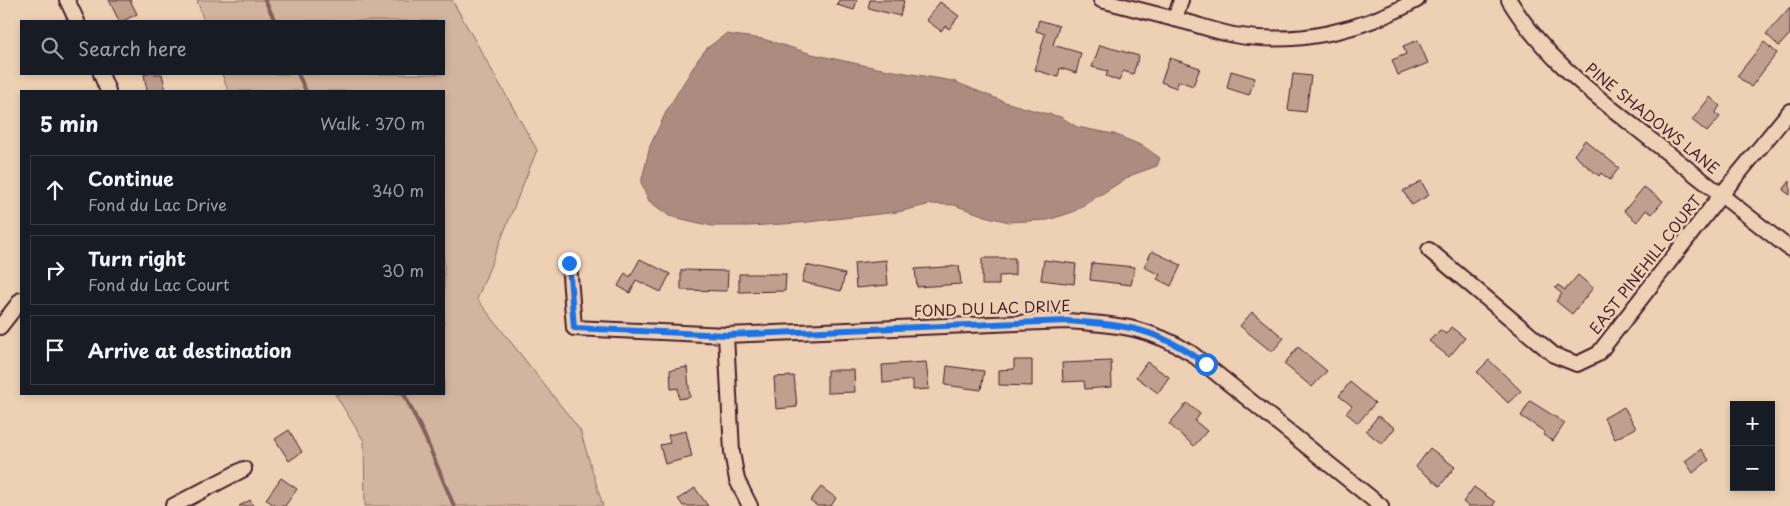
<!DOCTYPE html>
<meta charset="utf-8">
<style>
:root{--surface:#171b24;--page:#242831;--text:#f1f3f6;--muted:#9ea1a6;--line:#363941}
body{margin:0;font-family:"Playpen Sans",sans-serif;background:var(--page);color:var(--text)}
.controls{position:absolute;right:15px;bottom:15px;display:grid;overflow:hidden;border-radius:0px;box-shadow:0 2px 8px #0003}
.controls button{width:45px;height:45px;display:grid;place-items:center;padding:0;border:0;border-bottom:1px solid var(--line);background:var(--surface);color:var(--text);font:25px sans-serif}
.stop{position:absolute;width:15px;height:15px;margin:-11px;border:4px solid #1a73e8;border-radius:50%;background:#fff}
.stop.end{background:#1a73e8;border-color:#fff;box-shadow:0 1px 5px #0008}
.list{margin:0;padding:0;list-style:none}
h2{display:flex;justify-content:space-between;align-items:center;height:65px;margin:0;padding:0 20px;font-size:21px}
h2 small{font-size:16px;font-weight:400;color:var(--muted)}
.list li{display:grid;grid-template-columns:32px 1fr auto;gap:15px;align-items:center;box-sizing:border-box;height:70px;margin:0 10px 10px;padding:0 10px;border:1px solid var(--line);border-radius:0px}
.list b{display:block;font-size:19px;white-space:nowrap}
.list p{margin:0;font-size:16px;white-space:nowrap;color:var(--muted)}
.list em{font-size:16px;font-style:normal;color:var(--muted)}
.icon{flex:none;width:28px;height:28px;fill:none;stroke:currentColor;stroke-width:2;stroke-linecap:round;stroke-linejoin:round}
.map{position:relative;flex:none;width:1790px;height:506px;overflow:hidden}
.search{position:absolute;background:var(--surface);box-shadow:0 2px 8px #0003;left:20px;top:20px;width:425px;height:55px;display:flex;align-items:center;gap:12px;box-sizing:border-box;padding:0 18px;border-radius:0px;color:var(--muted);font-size:19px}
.panel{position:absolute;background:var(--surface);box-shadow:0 2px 8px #0003;left:20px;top:90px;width:425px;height:305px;border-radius:0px}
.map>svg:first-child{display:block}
.green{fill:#d3b49e;stroke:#8e6a64}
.water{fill:#ad8b7e;stroke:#85605d}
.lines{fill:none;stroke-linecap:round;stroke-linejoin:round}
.stream{stroke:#85605d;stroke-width:4}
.building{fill:#c09f8e;stroke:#4a1f2b}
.minor-casing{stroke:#4a1f2b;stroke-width:18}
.minor{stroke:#eed1b4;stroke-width:14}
.route{stroke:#1a73e8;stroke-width:6}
.labels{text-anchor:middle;stroke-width:5;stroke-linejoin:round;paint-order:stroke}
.street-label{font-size:15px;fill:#4a1f2b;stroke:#eed1b4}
</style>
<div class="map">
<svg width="1790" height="506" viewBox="0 0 1790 506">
<rect width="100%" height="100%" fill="#eed1b4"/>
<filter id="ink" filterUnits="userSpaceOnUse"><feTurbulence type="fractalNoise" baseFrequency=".02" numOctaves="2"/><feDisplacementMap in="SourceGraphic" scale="10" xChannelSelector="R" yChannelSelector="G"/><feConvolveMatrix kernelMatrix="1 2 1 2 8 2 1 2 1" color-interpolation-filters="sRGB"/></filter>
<g filter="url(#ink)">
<path class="green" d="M197 0H452L537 150 477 299 580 430 603 506H365L364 441 335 394H444V91H228L222 74H444V21H204Z"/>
<path class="water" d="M726 34 763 39 812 54 877 68 953 81 1005 102 1036 111 1061 117 1077 127 1114 134 1143 146 1160 158 1157 166 1132 175 1073 212 1048 220 1009 222 988 217 954 205 931 204 898 212 799 223 749 226H712L669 216 649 201 641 183 650 146 667 110 699 58 707 48Z"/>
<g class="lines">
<path class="stream" d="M265 0 275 21
M298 74 306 91
M404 394 425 437 454 506"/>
</g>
<path class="building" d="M109 0H130L137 14 123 21H119Z
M839 0H857L854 10 837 5Z
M870 0H900L904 1 900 16 868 8Z
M940 2 959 16 949 29 945 26 941 31 926 20Z
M1790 7V34L1779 46 1766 34Z
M1039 20 1059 26 1053 45 1081 53 1076 73 1060 68 1058 77 1035 70 1045 34 1036 31Z
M1418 40 1428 63 1398 75 1392 60 1406 54 1403 46Z
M1764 42 1777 53 1751 87 1737 76Z
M1100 45 1139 56 1133 74 1123 71 1119 81 1106 76 1108 71 1092 67Z
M1170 58 1200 68 1193 86 1179 81 1176 88 1161 82Z
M1231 71 1255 78 1249 95 1227 88Z
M144 74H162L166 91H147Z
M1293 74 1311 76 1306 112 1288 110Z
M1710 97 1720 106 1715 113 1720 117 1707 132 1692 120Z
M1585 140 1619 168 1610 180 1601 173 1599 176 1574 155Z
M1421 181 1429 195 1412 205 1403 191Z
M1790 181V195L1783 190Z
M1644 187 1663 201 1652 214 1646 210 1637 222 1624 211Z
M1152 251 1181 265 1171 286 1157 279 1160 275 1144 267Z
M982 258H1015V275L999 276V285H982Z
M640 259 670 274 661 292 636 280 630 293 618 286 625 273 630 277Z
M886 260 888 285 856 288 854 263Z
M1044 260 1076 264 1074 284 1041 280Z
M1092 263 1135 267 1131 285 1090 280Z
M806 265 845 274 841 291 802 282Z
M959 266 961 284 917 287 915 269Z
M681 270 728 271 727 291 681 290Z
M739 274H786L785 291 739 292Z
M1578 275 1593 288 1572 314 1556 301 1562 294 1555 288 1558 285 1565 290Z
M1252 312 1284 338 1272 352 1240 326Z
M1451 327 1465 338 1449 357 1429 341 1440 330 1446 334Z
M1298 347 1327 371 1312 387 1284 364Z
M1014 360H1032V386L999 385V370L1014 369Z
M1489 360 1521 391 1508 403 1477 372Z
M1111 361 1112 387 1085 389 1084 381 1063 382 1062 363Z
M926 362 929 389 913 390V380L883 383 882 365Z
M1147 362 1169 377 1158 393 1136 377Z
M947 366 984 371 981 390 945 385Z
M687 367 690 397 679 399 678 388 671 389 670 370Z
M827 370H854L855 392 827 393Z
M794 376 797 407 776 409 774 377Z
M1350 382 1375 403 1358 423 1346 413 1352 406 1339 396Z
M1530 401 1565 423 1553 441 1543 435 1545 432 1521 416Z
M1187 403 1200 414 1195 421 1207 431 1194 446 1169 424Z
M1624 407 1636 428 1615 439 1604 418Z
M1378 416 1395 428 1382 444 1366 431Z
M289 430 302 452 289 461 275 439Z
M686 431 692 457 665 464 660 445 670 443 668 435Z
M1430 448 1455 467 1440 486 1416 467Z
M1701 449 1709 460 1693 473 1685 461Z
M281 478 297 489 285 506H275L266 499Z
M821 487 836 498 831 506H817L810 501Z
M1474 487 1495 502 1493 506H1468L1463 502Z
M695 488 708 506H683L678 499Z
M250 500 253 506H239Z"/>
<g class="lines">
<defs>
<path id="minor" d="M67 0 77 21
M1101 0C1131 8 1160 15 1190 23 1204 27 1219 32 1234 35 1297 46 1361 31 1417 0
M1509 0C1546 61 1600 99 1655 143 1700 178 1745 214 1790 249
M1175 19 1181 0
M101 74 108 91
M1429 250 1554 355 1577 364 1598 354 1721 195 1790 111
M569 263 574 328 726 335 1067 321C1118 325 1146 326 1191 353L1381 506
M0 327 21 300
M726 335 732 452 737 480 750 506
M173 506 244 469"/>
</defs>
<use href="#minor" class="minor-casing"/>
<use href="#minor" class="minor"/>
</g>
</g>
<g class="lines" filter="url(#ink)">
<path class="route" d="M569 263 574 328 726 335 1067 321C1126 325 1157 328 1206 364"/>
</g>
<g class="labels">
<g class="street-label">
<text transform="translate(1652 119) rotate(39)" y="5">PINE SHADOWS LANE</text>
<text transform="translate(1646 265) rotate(-52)" y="5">EAST PINEHILL COURT</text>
<text transform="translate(992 309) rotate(-2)" y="5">FOND DU LAC DRIVE</text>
</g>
</g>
</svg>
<div class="controls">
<button>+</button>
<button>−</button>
</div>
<div class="stop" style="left:1206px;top:364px"></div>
<div class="stop end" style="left:569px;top:263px"></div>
<div class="search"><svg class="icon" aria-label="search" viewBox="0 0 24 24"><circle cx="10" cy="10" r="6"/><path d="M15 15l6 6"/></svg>Search here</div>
<section class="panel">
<h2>5 min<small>Walk · 370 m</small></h2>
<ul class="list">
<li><svg class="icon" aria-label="ahead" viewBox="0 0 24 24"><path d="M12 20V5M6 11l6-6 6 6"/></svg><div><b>Continue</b><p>Fond du Lac Drive</p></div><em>340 m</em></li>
<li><svg class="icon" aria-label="right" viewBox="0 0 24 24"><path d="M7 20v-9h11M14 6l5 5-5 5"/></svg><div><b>Turn right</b><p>Fond du Lac Court</p></div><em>30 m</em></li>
<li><svg class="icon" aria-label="arrive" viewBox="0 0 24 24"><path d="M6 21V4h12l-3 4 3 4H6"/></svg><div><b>Arrive at destination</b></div></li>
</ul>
</section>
</div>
